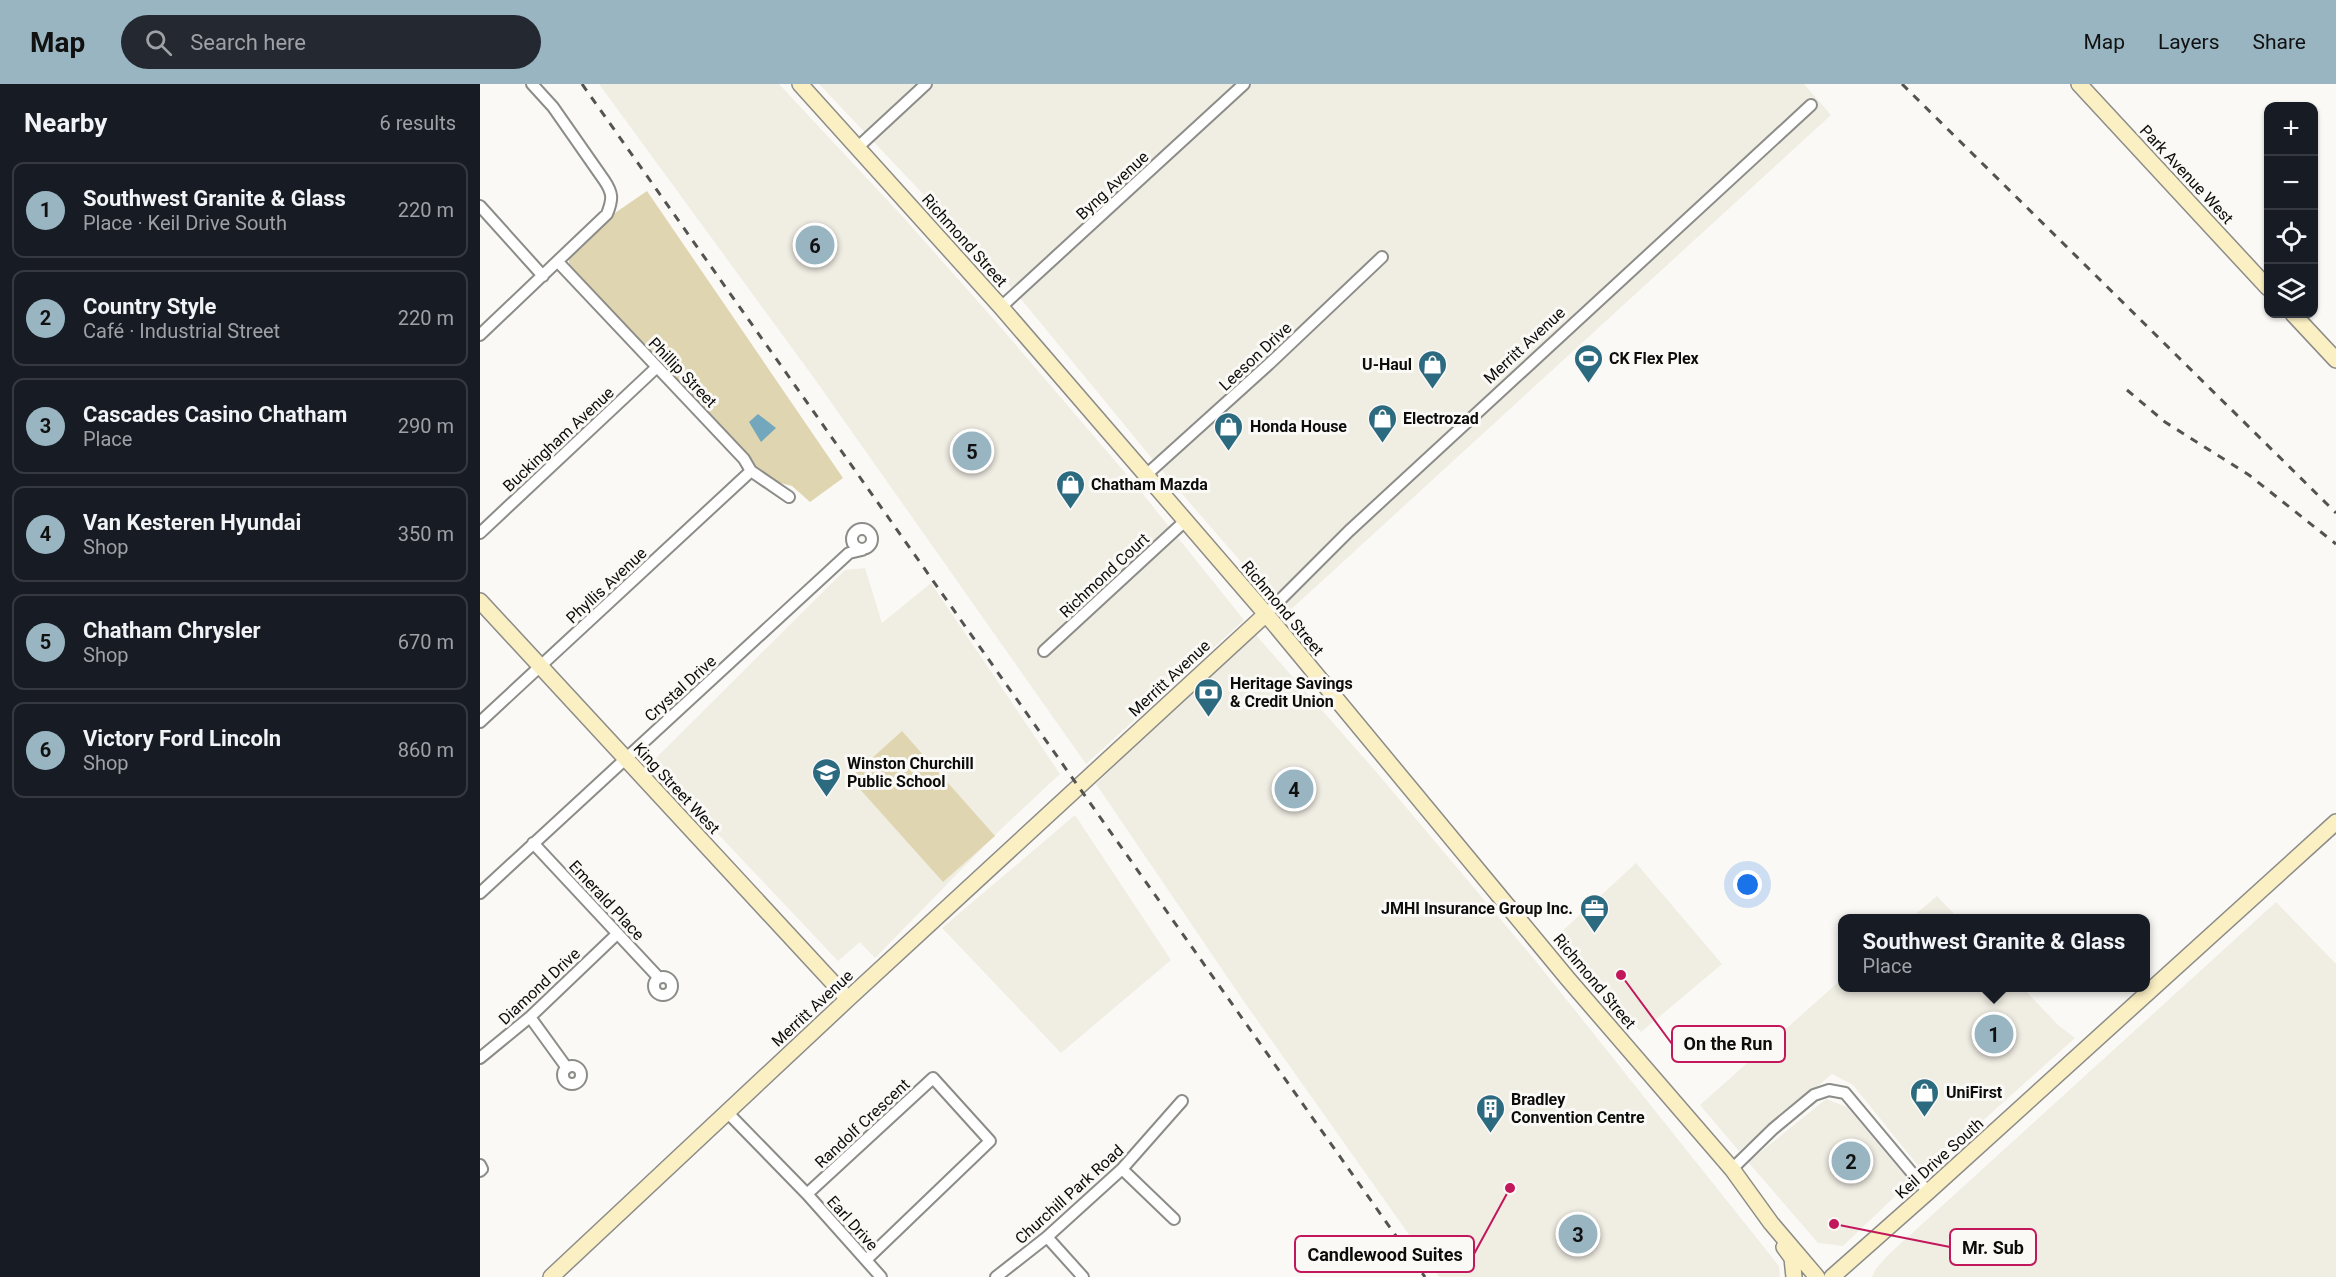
<!DOCTYPE html>
<meta charset="utf-8">
<style>
:root{--surface:#171b24;--page:#242831;--text:#f1f3f6;--muted:#9ea1a6;--line:#363941;--accent:#98b5c1}
body{margin:0;font-family:Roboto,sans-serif;background:var(--page);color:var(--text)}
.controls{position:absolute;right:18px;top:18px;display:grid;overflow:hidden;border-radius:12px;box-shadow:0 2px 4px #0004}
.controls button{width:54px;height:54px;display:grid;place-items:center;padding:0;border:0;border-bottom:2px solid var(--line);background:var(--surface);color:var(--text);font:30px sans-serif}
.you{position:absolute;left:1268px;top:801px;width:21px;height:21px;margin:-15px;border:4px solid #fff;border-radius:50%;background:#1a73e8;box-shadow:0 0 0 9px #1a73e833}
.badge{display:grid;place-items:center;width:39px;height:39px;border-radius:50%;background:var(--accent);color:#111;font-size:20px;font-weight:700}
.pin{position:absolute;translate:-50% -50%;border:3px solid #fff;box-shadow:0 2px 6px #0006}
.popup{position:absolute;left:1358px;top:830px;width:312px;height:78px;box-sizing:border-box;display:grid;place-content:center;border-radius:12px;background:var(--surface);filter:drop-shadow(0 2px 4px #0005);font-size:20px;white-space:nowrap;color:var(--muted)}
.popup b{font-size:22px;color:var(--text)}
.popup::after{content:'';position:absolute;left:50%;top:100%;margin-left:-12px;border:12px solid transparent;border-top-color:var(--surface)}
.list{margin:0;padding:0;list-style:none}
h2{display:flex;justify-content:space-between;align-items:center;height:78px;margin:0;padding:0 24px;font-size:26px}
h2 small{font-size:20px;font-weight:400;color:var(--muted)}
.list li{display:grid;grid-template-columns:39px 1fr auto;gap:18px;align-items:center;box-sizing:border-box;height:96px;margin:0 12px 12px;padding:0 12px;border:2px solid var(--line);border-radius:12px}
.list b{display:block;font-size:22px;white-space:nowrap}
.list p{margin:0;font-size:20px;white-space:nowrap;color:var(--muted)}
.list em{font-size:20px;font-style:normal;color:var(--muted)}
.icon{flex:none;width:33px;height:33px;fill:none;stroke:currentColor;stroke-width:2;stroke-linecap:round;stroke-linejoin:round}
.map{position:relative;flex:none;width:1856px;height:1193px;overflow:hidden}
header{display:flex;align-items:center;gap:36px;box-sizing:border-box;height:84px;padding:0 30px;background:var(--accent);color:#111}
header strong{font-size:28px}
nav{display:flex;gap:33px;margin-inline-start:auto;font-size:21px}
.search{width:420px;height:54px;background:var(--page);display:flex;align-items:center;gap:15px;box-sizing:border-box;padding:0 21px;border-radius:33px;color:var(--muted);font-size:22px}
main{display:flex}
aside{flex:1;background:var(--surface)}
.map>svg:first-child{display:block}
.built{fill:#f0ede3}
.green{fill:#dfd5b0}
.water{fill:#73a7bb}
.lines{fill:none;stroke-linecap:round;stroke-linejoin:round}
.street-casing{stroke:#8c8c89;stroke-width:14}
.secondary-casing{stroke:#8c8c89;stroke-width:18}
.street{stroke:#fff;stroke-width:10}
.secondary{stroke:#fbf0c4;stroke-width:15}
.rail{stroke:#535351;stroke-width:3;stroke-dasharray:8 8;stroke-linecap:butt}
.labels{text-anchor:middle;stroke-width:6;stroke-linejoin:round;paint-order:stroke}
.street-label{font-size:16px;fill:#0c0c0b;stroke:#faf9f6}
.poi-label{font-size:16px;font-weight:bold;fill:#0c0c0b;stroke:#faf9f6;text-anchor:start}
.leader{fill:none;stroke:#c2185b;stroke-width:2}
.callout-dot{fill:#c2185b;stroke:#faf9f6;stroke-width:2}
.callout{fill:#faf9f6;stroke:#c2185b;stroke-width:2}
.callout-label{font-size:18px;text-anchor:middle;font-weight:bold;fill:#0c0c0b}
</style>
<header>
<strong>Map</strong>
<div class="search"><svg class="icon" aria-label="search" viewBox="0 0 24 24"><circle cx="10" cy="10" r="6"/><path d="M15 15l6 6"/></svg>Search here</div>
<nav><a>Map</a><a>Layers</a><a>Share</a></nav>
</header>
<main>
<aside>
<h2>Nearby<small>6 results</small></h2>
<ul class="list">
<li><span class="badge">1</span><div><b>Southwest Granite &amp; Glass</b><p>Place · Keil Drive South</p></div><em>220 m</em></li>
<li><span class="badge">2</span><div><b>Country Style</b><p>Café · Industrial Street</p></div><em>220 m</em></li>
<li><span class="badge">3</span><div><b>Cascades Casino Chatham</b><p>Place</p></div><em>290 m</em></li>
<li><span class="badge">4</span><div><b>Van Kesteren Hyundai</b><p>Shop</p></div><em>350 m</em></li>
<li><span class="badge">5</span><div><b>Chatham Chrysler</b><p>Shop</p></div><em>670 m</em></li>
<li><span class="badge">6</span><div><b>Victory Ford Lincoln</b><p>Shop</p></div><em>860 m</em></li>
</ul>
</aside>
<div class="map">
<svg width="1856" height="1193" viewBox="0 0 1856 1193">
<rect width="100%" height="100%" fill="#faf9f6"/>
<path class="built" d="M119 0H299L423 133 517 239 654 399 764 536 606 680 334 294Z
M339 0H1324L1351 31 806 530 684 389 531 203Z
M385 484 402 539 451 499 580 690 519 747 395 874 380 858 358 877 171 679 365 486Z
M775 550 898 690 1054 875 1299 1182 1300 1193H959L765 919 616 700 696 622Z
M595 731 691 876 581 969 462 844Z
M1156 779 1242 880 1161 948 1118 901 1079 850Z
M1457 812 1478 834H1431Z
M1796 818 1856 880V1193H1392L1395 1186 1407 1172Z
M1362 895V904H1543L1578 941 1595 954 1444 1089 1373 1001 1352 990 1259 1067 1220 1021Z
M1346 1015 1367 1023 1430 1098 1363 1162 1338 1159 1268 1078Z"/>
<path class="green" d="M167 107 363 394 330 418 312 402 289 396 277 388 89 183V172L132 131Z
M422 647 515 752 463 798 370 694Z"/>
<path class="water" d="M278 330 296 344 281 358 269 338Z"/>
<g class="lines">
<defs>
<path id="street" d="M378 63 446 0
M0 122 63 192
M78 178 264 375 271 387 309 413
M521 223 764 0
M0 251 127 130C133 115 133 109 124 96L73 23 52 0
M666 391 789 280 902 173
M372 455a10 10 0 1 1 20 0a10 10 0 1 1-20 0Z
M0 449 177 283
M786 530 869 447 1331 21
M564 567 705 437
M0 638 271 387
M53 759 179 894
M0 809 369 469 382 466
M174 902a9 9 0 1 1 18 0a9 9 0 1 1-18 0Z
M50 933 87 984
M0 974 50 933 137 850
M83 991a9 9 0 1 1 18 0a9 9 0 1 1-18 0Z
M247 1028 327 1110 401 1193
M0 1081 2 1085 0 1087
M642 1085 694 1135
M1252 1085 1293 1045 1334 1011 1349 1006 1365 1009 1448 1108
M327 1110 453 994 510 1057 386 1176
M567 1153 603 1193
M516 1193 567 1153 642 1085 702 1017"/>
<path id="secondary" d="M320 0 521 223 786 530 1088 895 1252 1085 1291 1139 1337 1193
M1599 0 1788 204
M1813 230 1856 276
M0 517 368 915
M1304 1163 1312 1174 1314 1193
M71 1193 368 915 786 530
M1352 1193 1448 1108 1856 738"/>
</defs>
<use href="#street" class="street-casing"/>
<use href="#secondary" class="secondary-casing"/>
<use href="#street" class="street"/>
<use href="#secondary" class="secondary"/>
<path class="rail" d="M102 0 945 1193
M1422 0 1856 429
M1647 306 1685 338 1769 391 1856 460"/>
</g>
<defs>
<symbol id="stadium-pin" viewBox="-11 -11 22 30"><path d="M0 17L-7.5 6A9.5 9.5 0 1 1 7.5 6Z" fill="#2c6a80" stroke="#faf9f6"/><path d="M0-5a6.5 5 0 1 0 0 10a6.5 5 0 1 0 0-10ZM-3.5-1.8h7v3.6h-7Z" fill="#fff"/></symbol>
<symbol id="shop-pin" viewBox="-11 -11 22 30"><path d="M0 17L-7.5 6A9.5 9.5 0 1 1 7.5 6Z" fill="#2c6a80" stroke="#faf9f6"/><path d="M-5-2.5h2.3a2.7 3.5 0 0 1 5.4 0H5L5.5 6h-11ZM-1.5-2.5h3a1.5 2.3 0 0 0-3 0Z" fill="#fff"/></symbol>
<symbol id="bank-pin" viewBox="-11 -11 22 30"><path d="M0 17L-7.5 6A9.5 9.5 0 1 1 7.5 6Z" fill="#2c6a80" stroke="#faf9f6"/><path d="M-6-4H6V4H-6ZM0-2.3a2.3 2.3 0 1 0 0 4.6a2.3 2.3 0 1 0 0-4.6Z" fill="#fff"/></symbol>
<symbol id="school-pin" viewBox="-11 -11 22 30"><path d="M0 17L-7.5 6A9.5 9.5 0 1 1 7.5 6Z" fill="#2c6a80" stroke="#faf9f6"/><path d="M0-5L7-2L0 1L-7-2ZM-4 1L0 2.5L4 1V4Q0 6-4 4Z" fill="#fff"/></symbol>
<symbol id="office-pin" viewBox="-11 -11 22 30"><path d="M0 17L-7.5 6A9.5 9.5 0 1 1 7.5 6Z" fill="#2c6a80" stroke="#faf9f6"/><path d="M-6-3h4V-5.5h4V-3h4V5H-6ZM-1-4.5V-3h2v-1.5ZM-6 0V1H6V0Z" fill="#fff"/></symbol>
<symbol id="building-pin" viewBox="-11 -11 22 30"><path d="M0 17L-7.5 6A9.5 9.5 0 1 1 7.5 6Z" fill="#2c6a80" stroke="#faf9f6"/><path d="M-4-6H4V6H1V3H-1V6H-4ZM-2.5-4.3h1.7v1.8h-1.7ZM.8-4.3h1.7v1.8H.8ZM-2.5-1h1.7V.8h-1.7ZM.8-1h1.7V.8H.8Z" fill="#fff"/></symbol>
</defs>
<g fill-rule="evenodd">
<use href="#stadium-pin" x="1092" y="258" width="33" height="45"/>
<use href="#shop-pin" x="936" y="264" width="33" height="45"/>
<use href="#shop-pin" x="886" y="318" width="33" height="45"/>
<use href="#shop-pin" x="732" y="326" width="33" height="45"/>
<use href="#shop-pin" x="574" y="384" width="33" height="45"/>
<use href="#bank-pin" x="712" y="592" width="33" height="45"/>
<use href="#school-pin" x="330" y="672" width="33" height="45"/>
<use href="#office-pin" x="1098" y="808" width="33" height="45"/>
<use href="#shop-pin" x="1428" y="992" width="33" height="45"/>
<use href="#building-pin" x="994" y="1008" width="33" height="45"/>
</g>
<g class="labels">
<g class="street-label">
<text transform="translate(1707 90) rotate(47)" y="6">Park Avenue West</text>
<text transform="translate(632 101) rotate(-43)" y="6">Byng Avenue</text>
<text transform="translate(485 156) rotate(48)" y="6">Richmond Street</text>
<text transform="translate(1044 261) rotate(-43)" y="6">Merritt Avenue</text>
<text transform="translate(775 272) rotate(-43)" y="6">Leeson Drive</text>
<text transform="translate(203 288) rotate(46)" y="6">Phillip Street</text>
<text transform="translate(78 355) rotate(-43)" y="6">Buckingham Avenue</text>
<text transform="translate(624 491) rotate(-43)" y="6">Richmond Court</text>
<text transform="translate(126 501) rotate(-43)" y="6">Phyllis Avenue</text>
<text transform="translate(803 524) rotate(50)" y="6">Richmond Street</text>
<text transform="translate(689 594) rotate(-43)" y="6">Merritt Avenue</text>
<text transform="translate(200 604) rotate(-42)" y="6">Crystal Drive</text>
<text transform="translate(197 704) rotate(47)" y="6">King Street West</text>
<text transform="translate(127 816) rotate(47)" y="6">Emerald Place</text>
<text transform="translate(1115 897) rotate(50)" y="6">Richmond Street</text>
<text transform="translate(59 902) rotate(-43)" y="6">Diamond Drive</text>
<text transform="translate(332 924) rotate(-43)" y="6">Merritt Avenue</text>
<text transform="translate(382 1039) rotate(-43)" y="6">Randolf Crescent</text>
<text transform="translate(1459 1074) rotate(-42)" y="6">Keil Drive South</text>
<text transform="translate(589 1110) rotate(-42)" y="6">Churchill Park Road</text>
<text transform="translate(373 1139) rotate(48)" y="6">Earl Drive</text>
</g>
<g class="poi-label">
<text x="1129" y="280">CK Flex Plex</text>
<text x="932" y="286" text-anchor="end">U-Haul</text>
<text x="923" y="340">Electrozad</text>
<text x="770" y="348">Honda House</text>
<text x="611" y="406">Chatham Mazda</text>
<text x="750" y="605">Heritage Savings<tspan x="750" dy="18">&amp; Credit Union</tspan></text>
<text x="367" y="685">Winston Churchill<tspan x="367" dy="18">Public School</tspan></text>
<text x="1093" y="830" text-anchor="end">JMHI Insurance Group Inc.</text>
<text x="1466" y="1014">UniFirst</text>
<text x="1031" y="1021">Bradley<tspan x="1031" dy="18">Convention Centre</tspan></text>
</g>
</g>
<path class="leader" d="M1141 891L1192 960M1354 1140L1470 1163M1030 1104L994 1170"/>
<g class="callout-dot">
<circle cx="1141" cy="891" r="6"/>
<circle cx="1354" cy="1140" r="6"/>
<circle cx="1030" cy="1104" r="6"/>
</g>
<g class="callout">
<rect x="1192" y="942" width="113" height="36" rx="6"/>
<rect x="1470" y="1145" width="86" height="36" rx="6"/>
<rect x="815" y="1152" width="179" height="36" rx="6"/>
</g>
<g class="callout-label">
<text x="1248" y="966">On the Run</text>
<text x="1513" y="1170">Mr. Sub</text>
<text x="905" y="1177">Candlewood Suites</text>
</g>
</svg>
<div class="controls">
<button>+</button>
<button>−</button>
<button><svg class="icon" aria-label="locate" viewBox="0 0 24 24"><circle cx="12" cy="12" r="6"/><path d="M12 2v4M12 18v4M2 12h4M18 12h4"/></svg></button>
<button><svg class="icon" aria-label="layers" viewBox="0 0 24 24"><path d="M12 4l9 5-9 5-9-5zM3 14l9 5 9-5"/></svg></button>
</div>
<div class="you"></div>
<div class="pin badge" style="left:1514px;top:950px">1</div>
<div class="popup"><b>Southwest Granite &amp; Glass</b>Place</div>
<div class="pin badge" style="left:1371px;top:1077px">2</div>
<div class="pin badge" style="left:1098px;top:1150px">3</div>
<div class="pin badge" style="left:814px;top:705px">4</div>
<div class="pin badge" style="left:492px;top:367px">5</div>
<div class="pin badge" style="left:335px;top:161px">6</div>
</div>
</main>
